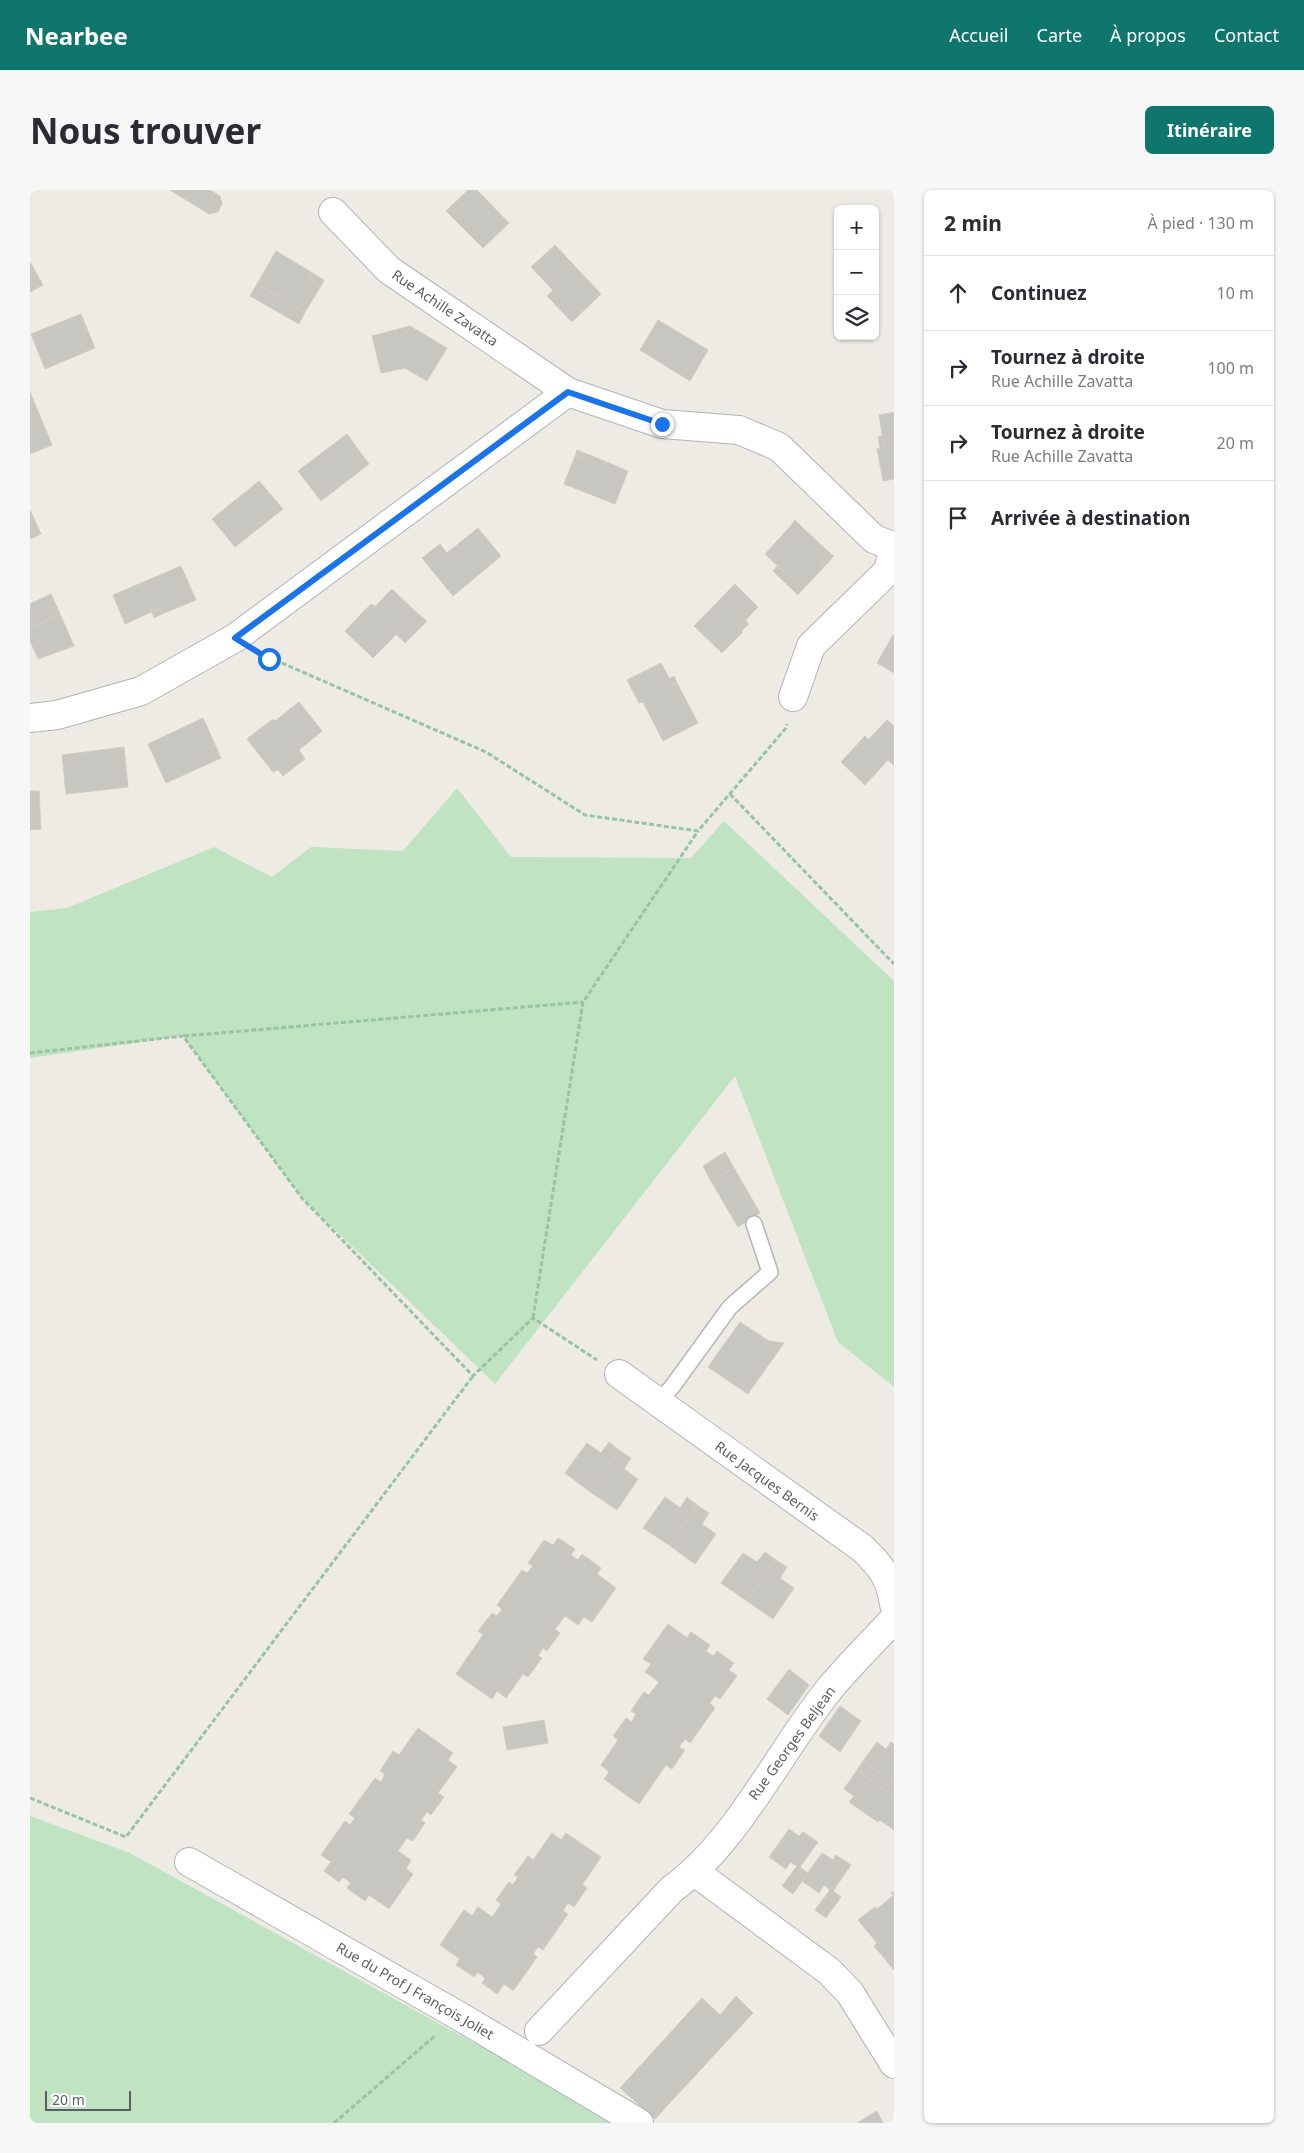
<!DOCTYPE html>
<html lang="fr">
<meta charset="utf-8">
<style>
:root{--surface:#fff;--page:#f7f7f7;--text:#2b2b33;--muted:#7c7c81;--line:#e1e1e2;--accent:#0f766e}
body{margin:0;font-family:"Noto Sans",sans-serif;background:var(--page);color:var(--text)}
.controls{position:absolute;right:15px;top:15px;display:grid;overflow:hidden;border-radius:8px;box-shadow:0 1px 4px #0004}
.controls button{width:45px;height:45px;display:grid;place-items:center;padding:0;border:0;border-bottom:1px solid var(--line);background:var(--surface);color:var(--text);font:25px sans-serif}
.scale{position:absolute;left:15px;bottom:12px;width:86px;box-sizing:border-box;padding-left:5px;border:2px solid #5b5f63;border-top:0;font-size:14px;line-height:18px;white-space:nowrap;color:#5b5f63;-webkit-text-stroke:4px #fff;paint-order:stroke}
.stop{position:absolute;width:15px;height:15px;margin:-11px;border:4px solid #1a73e8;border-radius:50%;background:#fff}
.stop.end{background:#1a73e8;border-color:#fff;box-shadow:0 1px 5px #0008}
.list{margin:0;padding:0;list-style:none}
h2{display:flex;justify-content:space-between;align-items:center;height:65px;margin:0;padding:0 20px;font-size:21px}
h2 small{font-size:16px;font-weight:400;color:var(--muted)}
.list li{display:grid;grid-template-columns:32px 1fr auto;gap:15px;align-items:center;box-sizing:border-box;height:75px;padding:0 20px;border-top:1px solid var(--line)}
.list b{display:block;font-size:19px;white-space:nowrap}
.list p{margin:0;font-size:16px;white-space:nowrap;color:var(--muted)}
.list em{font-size:16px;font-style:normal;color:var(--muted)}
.icon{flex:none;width:28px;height:28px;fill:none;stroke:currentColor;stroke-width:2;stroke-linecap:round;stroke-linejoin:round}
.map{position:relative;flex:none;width:864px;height:1933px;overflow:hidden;border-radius:8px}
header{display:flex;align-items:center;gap:30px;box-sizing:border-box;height:70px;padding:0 25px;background:var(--accent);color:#fff}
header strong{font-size:24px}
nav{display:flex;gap:28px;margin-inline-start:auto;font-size:18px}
.intro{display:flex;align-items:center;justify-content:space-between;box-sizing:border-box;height:120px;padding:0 30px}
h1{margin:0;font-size:35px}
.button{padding:12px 22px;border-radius:8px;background:var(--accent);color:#fff;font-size:18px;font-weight:700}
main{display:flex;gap:30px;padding:0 30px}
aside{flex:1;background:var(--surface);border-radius:8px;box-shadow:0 1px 4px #0004}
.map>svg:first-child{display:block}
.green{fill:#c0e4c1}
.building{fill:#c8c6c0;stroke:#d2cdc2}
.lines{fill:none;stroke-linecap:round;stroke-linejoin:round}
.lane-casing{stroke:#b1b4b8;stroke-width:18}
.street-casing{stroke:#b1b4b8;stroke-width:30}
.path{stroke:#98c3a5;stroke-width:3;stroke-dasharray:5 2.5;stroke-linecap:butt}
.lane{stroke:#fff;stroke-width:15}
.street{stroke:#fff;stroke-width:28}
.route{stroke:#1a73e8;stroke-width:6}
.labels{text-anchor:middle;stroke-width:5;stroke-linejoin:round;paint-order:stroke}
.street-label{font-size:14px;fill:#5b5f63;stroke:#fff}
</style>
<header>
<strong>Nearbee</strong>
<nav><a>Accueil</a><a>Carte</a><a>À propos</a><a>Contact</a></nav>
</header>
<div class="intro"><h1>Nous trouver</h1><a class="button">Itinéraire</a></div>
<main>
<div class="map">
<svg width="864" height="1933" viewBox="0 0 864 1933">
<rect width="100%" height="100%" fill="#edebe3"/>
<path class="green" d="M427 598 481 667 661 668 694 631 864 791V1197L808 1152 705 886 465 1194 272 1008 153 846 0 868V722L37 718 184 657 242 687 281 657 373 661Z
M0 1626 100 1663 589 1933H0Z"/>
<path class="building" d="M140 0H180L190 6 192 14 188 22 179 24Z
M438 0H447L479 33 453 58 416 21Z
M525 55 571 104 542 132 517 106 523 100 501 77Z
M246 61 281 82 278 88 291 96 275 122 227 94Z
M0 72 13 95 0 102Z
M281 82 294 90 291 96 278 88Z
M227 94 275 122 269 134 220 106Z
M51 124 65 158 15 179 1 144Z
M628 130 678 160 660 191 610 160Z
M380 136 374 147 367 148 365 140Z
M380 136 417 158 397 191 375 178 351 183 342 146 365 140 367 148 374 147Z
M0 202 22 255 0 264Z
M864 222V289L853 291 847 259 854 257 849 225Z
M317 244 339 274 291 311 268 281Z
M852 246 854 257 850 258 848 247Z
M547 260 574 271 572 276 545 266Z
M545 266 572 276 574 271 598 281 585 314 534 294Z
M229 291 253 319 205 357 182 329Z
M0 320 11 344 0 349Z
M765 330 775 340 766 348 758 339Z
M448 338 471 366 423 406 392 368 410 354 417 363Z
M758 339 766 348 775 340 801 364 791 374 794 377 773 399 735 364Z
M801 364 804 366 794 377 791 374Z
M748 375 773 399 768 405 743 381Z
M151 376 166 410 132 424 130 418 95 434 83 405Z
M705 394 728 417 708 438 713 442 692 463 664 436Z
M362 399 387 423 343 468 315 441 336 419 340 422Z
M21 404 30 424 0 438V414Z
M341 414 345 416 340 422 336 419Z
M130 418 132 424 124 428 122 422Z
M387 423 397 431 375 453 366 444Z
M30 424 44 456 8 469 0 451V438Z
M715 430 719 434 711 441 708 438Z
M863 445 864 446V483L847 473Z
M631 473 643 495 647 493 668 533 633 551 613 512 609 513 597 490Z
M644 486 647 493 643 495 640 488Z
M269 512 292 541 269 560 275 569 253 586 248 580 243 582 217 549 243 529 245 531Z
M173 528 191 568 136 593 118 554Z
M857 530 864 536V576L858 570 835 595 811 572 835 546 838 550Z
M94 557 98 597 36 604 32 565Z
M0 601H9L11 639 0 640Z
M695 962 704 978 681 991 673 976Z
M704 978 730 1023 708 1037 681 991Z
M710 1132 739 1151 754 1153 718 1204 678 1177Z
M579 1252 589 1260 559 1301 535 1283 557 1253 571 1263Z
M589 1260 601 1268 594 1279 608 1289 587 1320 559 1301Z
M635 1307 650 1318 657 1307 667 1315 639 1355 613 1338Z
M667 1315 679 1323 672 1334 686 1344 665 1374 639 1355Z
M528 1348 545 1359 541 1365 548 1370 552 1364 571 1378 567 1384 586 1398 562 1432 554 1427 548 1435 535 1426 525 1439 530 1443 517 1461 513 1458 508 1466 512 1468 498 1487 493 1484 476 1508 467 1501 462 1509 426 1484 453 1445 448 1441 462 1423 467 1426 472 1419 467 1415 492 1380 497 1383 503 1376 498 1373 514 1350 523 1355Z
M735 1362 746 1370 717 1411 691 1393 713 1363 727 1372Z
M746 1370 757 1377 750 1388 764 1398 743 1429 717 1411Z
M638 1434 657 1448 661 1442 680 1455 676 1461 683 1466 687 1461 704 1473 699 1480 707 1486 690 1509 685 1506 680 1513 685 1518 660 1553 655 1549 649 1557 655 1560 642 1579 636 1575 609 1614 574 1589 579 1582 571 1575 588 1550 583 1546 596 1528 602 1532 606 1524 601 1521 614 1502 619 1505 629 1492 615 1482 621 1474 613 1469Z
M759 1479 779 1495 758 1525 737 1509Z
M810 1516 831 1531 810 1562 789 1546Z
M514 1530 518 1553 477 1560 473 1537Z
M388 1538 423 1563 418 1570 427 1577 408 1603 414 1607 401 1625 397 1622 391 1630 395 1633 383 1651 377 1648 368 1661 381 1670 376 1679 383 1684 359 1719 339 1705 335 1711 317 1698 321 1693 313 1687 309 1692 294 1681 301 1672 291 1665 315 1631 320 1635 325 1628 319 1624 345 1588 351 1592 355 1584 350 1581 363 1561 369 1565Z
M847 1552 856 1559 861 1552 864 1554V1593L833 1571Z
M833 1571 864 1593V1606L827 1580Z
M827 1580 864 1606V1640L850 1630 848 1632 819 1612 824 1606 814 1599Z
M759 1639 769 1646 773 1642 788 1652 770 1677 778 1683 763 1704 752 1696 767 1676 760 1672 756 1679 739 1667Z
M522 1643 531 1650 536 1643 571 1667 552 1695 557 1698 544 1717 538 1713 533 1721 538 1724 513 1760 508 1757 503 1764 507 1767 483 1801 474 1794 467 1804 452 1793 455 1788 448 1782 444 1787 426 1775 430 1769 410 1755 434 1720 442 1726 448 1717 462 1727 471 1714 466 1710 479 1692 483 1695 488 1687 484 1685 498 1666 503 1670Z
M792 1663 803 1670 806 1665 821 1675 803 1701 811 1707 796 1728 785 1720 800 1700 794 1695 789 1703 772 1691Z
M864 1701V1780L844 1756 847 1753 828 1730 845 1717 847 1719 864 1705 861 1703Z
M706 1806 723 1823 625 1929 590 1898 672 1808 690 1825Z
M847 1921 853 1933H827Z"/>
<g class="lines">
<defs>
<path id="lane" d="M627 1212 642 1197 700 1117 740 1082 724 1034"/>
<path id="street" d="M303 22 359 80 538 202 632 234 709 240 749 257 844 349 863 356
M763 507 781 456 858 381 864 356
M0 528 27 525 111 501 205 448 538 202
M589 1184 832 1358C851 1376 860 1387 864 1414
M159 1672 429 1826 609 1933
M665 1682 800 1782 820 1803 864 1874
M509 1841 642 1699C706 1653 748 1564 797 1502 817 1477 842 1453 864 1429"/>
</defs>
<use href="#lane" class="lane-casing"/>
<use href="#street" class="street-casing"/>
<path class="path" d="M231 464 456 562 555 625 668 641 756 538 757 534
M700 604 864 774
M154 846 553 812
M0 863 153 846 272 1008 443 1186 503 1128 567 1170
M503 1128 553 812 668 641
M0 1608 96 1647 443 1186
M304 1933 406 1845"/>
<use href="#lane" class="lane"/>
<use href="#street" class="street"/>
</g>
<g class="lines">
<path class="route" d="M239 469 205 448 538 202 632 234"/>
</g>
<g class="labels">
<g class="street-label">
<text transform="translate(415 118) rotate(34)" y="5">Rue Achille Zavatta</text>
<text transform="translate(737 1291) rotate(36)" y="5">Rue Jacques Bernis</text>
<text transform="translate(762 1553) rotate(-54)" y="5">Rue Georges Beljean</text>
<text transform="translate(385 1801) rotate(30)" y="5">Rue du Prof J François Joliet</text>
</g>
</g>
</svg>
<div class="controls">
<button>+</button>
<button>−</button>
<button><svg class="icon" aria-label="layers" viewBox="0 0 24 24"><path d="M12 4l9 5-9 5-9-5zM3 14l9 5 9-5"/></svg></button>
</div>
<div class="scale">20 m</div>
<div class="stop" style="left:239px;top:469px"></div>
<div class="stop end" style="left:632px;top:234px"></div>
</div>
<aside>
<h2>2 min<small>À pied · 130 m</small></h2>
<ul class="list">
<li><svg class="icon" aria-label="ahead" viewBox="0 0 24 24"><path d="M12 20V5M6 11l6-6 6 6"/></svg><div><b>Continuez</b></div><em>10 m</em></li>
<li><svg class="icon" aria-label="right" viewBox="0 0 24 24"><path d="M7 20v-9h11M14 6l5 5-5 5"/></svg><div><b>Tournez à droite</b><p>Rue Achille Zavatta</p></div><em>100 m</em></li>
<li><svg class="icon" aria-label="right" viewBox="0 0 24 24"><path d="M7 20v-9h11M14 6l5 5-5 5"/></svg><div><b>Tournez à droite</b><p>Rue Achille Zavatta</p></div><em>20 m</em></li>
<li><svg class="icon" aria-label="arrive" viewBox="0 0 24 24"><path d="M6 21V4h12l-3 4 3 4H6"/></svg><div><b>Arrivée à destination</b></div></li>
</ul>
</aside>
</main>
